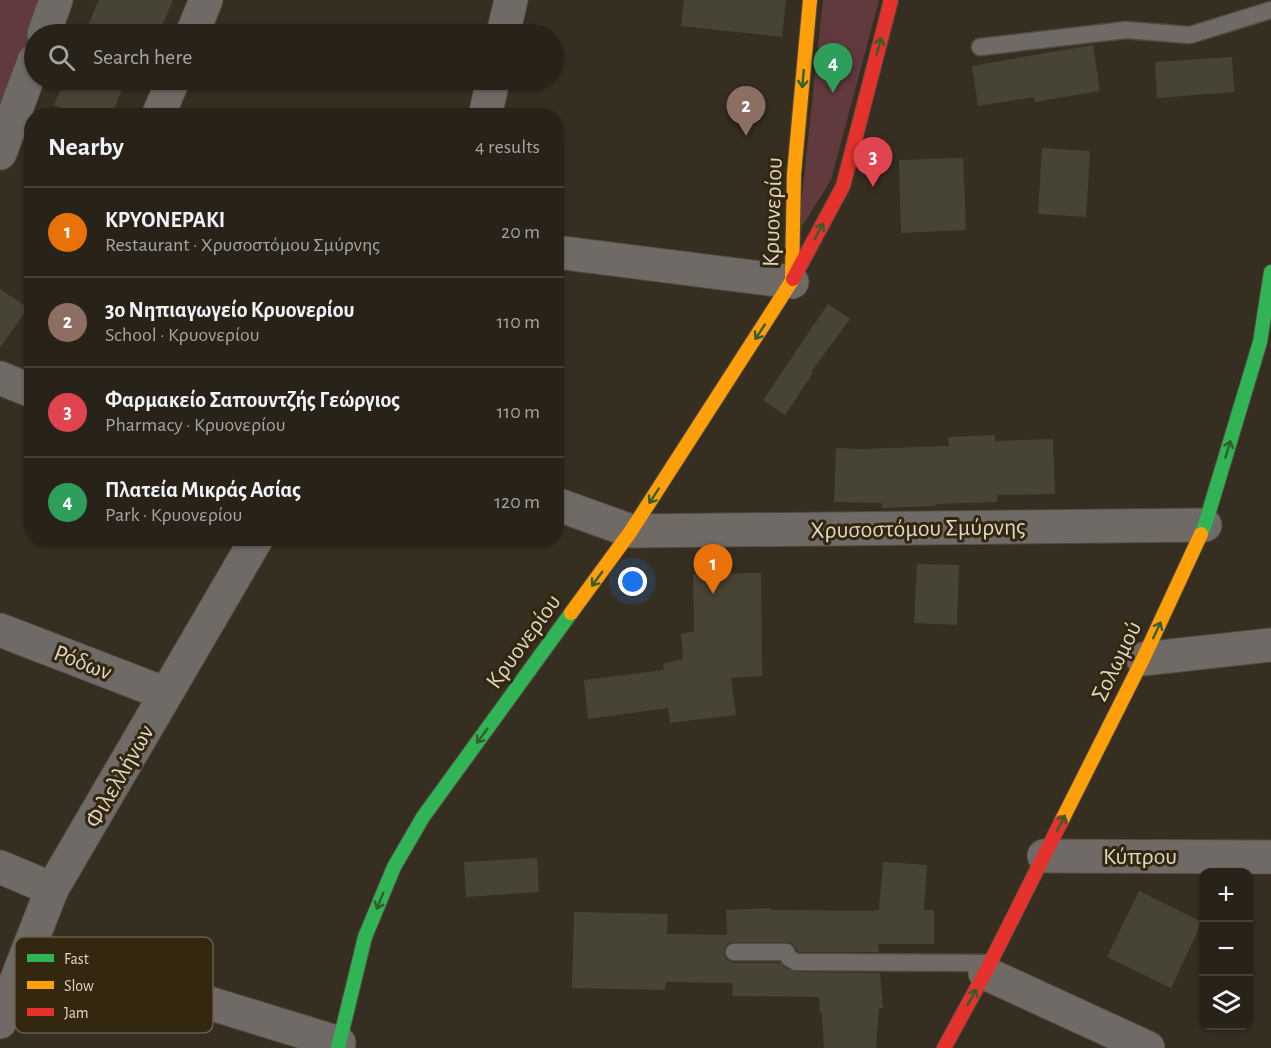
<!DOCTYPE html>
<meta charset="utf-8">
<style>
:root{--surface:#282219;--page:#302a22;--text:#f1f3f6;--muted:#a5a4a2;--line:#443f38;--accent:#d93025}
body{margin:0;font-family:"Alegreya Sans",sans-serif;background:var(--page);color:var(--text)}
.controls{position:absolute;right:18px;bottom:18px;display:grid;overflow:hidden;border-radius:12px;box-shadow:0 2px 4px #0004}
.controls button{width:54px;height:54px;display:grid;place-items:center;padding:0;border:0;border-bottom:2px solid var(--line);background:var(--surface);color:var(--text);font:30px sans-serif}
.you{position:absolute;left:633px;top:582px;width:21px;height:21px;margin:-15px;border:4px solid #fff;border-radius:50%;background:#1a73e8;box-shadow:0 0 0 9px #1a73e833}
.badge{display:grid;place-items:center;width:39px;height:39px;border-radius:50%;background:var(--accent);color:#fff;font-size:20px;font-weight:700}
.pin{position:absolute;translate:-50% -50px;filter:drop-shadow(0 2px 3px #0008)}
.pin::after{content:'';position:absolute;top:32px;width:21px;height:18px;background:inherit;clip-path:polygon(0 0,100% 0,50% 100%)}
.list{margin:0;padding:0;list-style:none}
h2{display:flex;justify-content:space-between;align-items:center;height:78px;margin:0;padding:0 24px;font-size:26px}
h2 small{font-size:20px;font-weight:400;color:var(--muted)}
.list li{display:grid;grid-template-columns:39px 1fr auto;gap:18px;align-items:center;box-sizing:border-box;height:90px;padding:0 24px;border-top:2px solid var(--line)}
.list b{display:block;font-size:22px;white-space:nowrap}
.list p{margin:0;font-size:20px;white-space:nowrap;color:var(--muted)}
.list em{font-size:20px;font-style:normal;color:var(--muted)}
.icon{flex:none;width:33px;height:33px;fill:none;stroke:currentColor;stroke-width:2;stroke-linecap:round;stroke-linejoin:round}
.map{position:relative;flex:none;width:1271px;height:1048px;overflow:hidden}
.search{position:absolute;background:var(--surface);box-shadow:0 2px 4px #0004;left:24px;top:24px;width:540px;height:66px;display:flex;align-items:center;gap:15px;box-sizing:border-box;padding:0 21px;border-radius:33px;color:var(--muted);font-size:22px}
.panel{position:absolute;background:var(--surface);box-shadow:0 2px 4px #0004;left:24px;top:108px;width:540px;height:438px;border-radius:24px}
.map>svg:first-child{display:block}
.green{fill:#613a3e}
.building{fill:#474436}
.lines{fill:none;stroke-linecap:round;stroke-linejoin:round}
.lane-casing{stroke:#534b41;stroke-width:19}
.street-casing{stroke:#534b41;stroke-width:35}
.fast-casing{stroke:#534b41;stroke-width:16}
.slow-casing{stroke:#534b41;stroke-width:16}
.jam-casing{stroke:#534b41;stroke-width:16}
.lane{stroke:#706a67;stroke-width:16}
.street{stroke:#706a67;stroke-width:33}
.fast{stroke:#30b455;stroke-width:14}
.slow{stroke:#ff9f0a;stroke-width:14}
.jam{stroke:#e5322d;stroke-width:14}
.oneway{stroke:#325f2b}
.labels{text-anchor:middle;stroke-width:6;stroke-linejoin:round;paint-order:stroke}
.street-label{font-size:24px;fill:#dfd6c8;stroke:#34270f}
.key{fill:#34270f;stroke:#675c46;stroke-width:1.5}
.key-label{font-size:16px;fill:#dfd6c8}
</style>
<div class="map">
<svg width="1271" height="1048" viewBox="0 0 1271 1048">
<rect width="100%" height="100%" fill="#362e21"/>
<path class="green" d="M0 0H57L0 128Z
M823 0H879L831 180 798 233Z"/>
<path class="building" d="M99 0H173L158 34H84Z
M684 0H786L782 37 681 26Z
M1093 45 1100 91 1035 102 1034 97 978 106 972 66Z
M1232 57 1234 92 1157 98 1155 62Z
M65 80H126L111 116H80L54 105Z
M1042 148 1090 151 1086 217 1038 214Z
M963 158 966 230 901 233 899 160Z
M0 289 28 308 0 348Z
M828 304 850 319 811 372 813 373 785 415 763 400Z
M995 435V441L1053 439 1055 494 997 495V502L935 504V506L882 508V503L834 502 836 448 862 449 949 446 948 437Z
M917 564 959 565 957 625 914 623Z
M761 573 762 676 731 678 736 715 670 723 668 708 588 719 584 680 664 670 663 664 683 659 681 634 694 631 693 574Z
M537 858 539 892 466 897 464 862Z
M883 862 927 865 924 910H934V944H878L879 952H799L792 943 787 942H734L728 943 725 947 724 951 725 958 729 961 734 963H780L784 967 795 972 880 973 883 1008H879L876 1048H824L822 1013H820L819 997 732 996 733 983 666 982 665 990 572 988 574 912 668 914 667 934 727 935 726 910 771 908V910L874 911V910H879Z
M1139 891 1202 922 1171 988 1107 957Z"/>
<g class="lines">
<defs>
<path id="lane" d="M980 47 1126 30 1190 35 1271 10
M734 952H786L789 958 796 962 991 963"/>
<path id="street" d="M44 34 56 0
M192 34 206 0
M503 34 511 0
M158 116 173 80
M485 116 493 80
M0 153 34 61
M556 252 792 282
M0 378 32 391
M556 504 631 531 1205 525
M0 630 166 694
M1143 659 1271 645
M1044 856 1271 857
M0 867 52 889
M30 948 339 1043
M985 973 1148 1048
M0 1022 52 889 257 538"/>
<path id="fast" d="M1201 534 1205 525 1260 342 1271 272
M338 1048 365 937 394 867 423 817 571 613"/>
<path id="slow" d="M792 276 794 174 810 0
M571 613 631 531 793 279
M1061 822 1143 659 1201 534"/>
<path id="jam" d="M793 279 843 186 891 0
M944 1048 985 973 1061 822"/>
</defs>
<use href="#lane" class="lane-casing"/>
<use href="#street" class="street-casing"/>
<use href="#fast" class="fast-casing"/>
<use href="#slow" class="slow-casing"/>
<use href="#jam" class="jam-casing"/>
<use href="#lane" class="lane"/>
<use href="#street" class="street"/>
<use href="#fast" class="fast"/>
<use href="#slow" class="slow"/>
<use href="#jam" class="jam"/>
</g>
<defs><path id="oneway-shaft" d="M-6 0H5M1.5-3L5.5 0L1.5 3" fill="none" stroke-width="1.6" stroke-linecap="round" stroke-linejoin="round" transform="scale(1.5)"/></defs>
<g class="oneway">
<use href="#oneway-shaft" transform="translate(879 46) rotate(-75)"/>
<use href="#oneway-shaft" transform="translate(803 79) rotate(95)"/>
<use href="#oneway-shaft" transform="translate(819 231) rotate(-62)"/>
<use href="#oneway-shaft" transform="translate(760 332) rotate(123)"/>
<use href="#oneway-shaft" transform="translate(1228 449) rotate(-73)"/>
<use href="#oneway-shaft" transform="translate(654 496) rotate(123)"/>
<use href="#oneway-shaft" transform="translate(597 579) rotate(126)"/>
<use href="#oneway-shaft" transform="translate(1157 630) rotate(-65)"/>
<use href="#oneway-shaft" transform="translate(482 736) rotate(126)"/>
<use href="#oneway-shaft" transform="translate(1061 823) rotate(-63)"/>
<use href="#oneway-shaft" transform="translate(380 901) rotate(112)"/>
<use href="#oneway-shaft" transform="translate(972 997) rotate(-61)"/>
</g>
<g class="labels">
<g class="street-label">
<text transform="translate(772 212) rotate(-88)" y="8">Κρυονερίου</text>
<text transform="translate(918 528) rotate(-1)" y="8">Χρυσοστόμου Σμύρνης</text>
<text transform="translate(523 641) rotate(-54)" y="8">Κρυονερίου</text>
<text transform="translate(1116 661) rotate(-64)" y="8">Σολωμού</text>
<text transform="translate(83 662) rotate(21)" y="8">Ρόδων</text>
<text transform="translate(119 776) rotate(-60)" y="8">Φιλελλήνων</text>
<text x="1140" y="864">Κύπρου</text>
</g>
</g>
<rect x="15" y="937" width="198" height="96" rx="9" class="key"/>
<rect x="27" y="954" width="27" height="8" fill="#30b455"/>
<rect x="27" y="981" width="27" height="8" fill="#ff9f0a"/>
<rect x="27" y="1008" width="27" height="8" fill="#e5322d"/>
<g class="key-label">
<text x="64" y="964">Fast</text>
<text x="64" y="991">Slow</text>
<text x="64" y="1018">Jam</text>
</g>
</svg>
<div class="controls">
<button>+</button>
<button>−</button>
<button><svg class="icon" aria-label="layers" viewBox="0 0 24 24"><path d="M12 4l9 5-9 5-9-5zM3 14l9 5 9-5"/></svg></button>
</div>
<div class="you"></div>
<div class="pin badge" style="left:713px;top:594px;background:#e8710a">1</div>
<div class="pin badge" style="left:746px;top:136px;background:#8d6e63">2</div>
<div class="pin badge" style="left:873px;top:187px;background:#e0444e">3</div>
<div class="pin badge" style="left:833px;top:93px;background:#2e9e5b">4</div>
<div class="search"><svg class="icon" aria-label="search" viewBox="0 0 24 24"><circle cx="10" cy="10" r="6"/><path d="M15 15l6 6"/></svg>Search here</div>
<section class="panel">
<h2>Nearby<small>4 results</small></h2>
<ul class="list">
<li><span class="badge" style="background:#e8710a">1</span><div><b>ΚΡΥΟΝΕΡΑΚΙ</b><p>Restaurant · Χρυσοστόμου Σμύρνης</p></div><em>20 m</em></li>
<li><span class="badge" style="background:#8d6e63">2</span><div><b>3ο Νηπιαγωγείο Κρυονερίου</b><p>School · Κρυονερίου</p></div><em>110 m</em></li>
<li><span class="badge" style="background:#e0444e">3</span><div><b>Φαρμακείο Σαπουντζής Γεώργιος</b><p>Pharmacy · Κρυονερίου</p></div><em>110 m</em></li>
<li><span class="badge" style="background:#2e9e5b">4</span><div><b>Πλατεία Μικράς Ασίας</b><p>Park · Κρυονερίου</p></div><em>120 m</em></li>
</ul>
</section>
</div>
